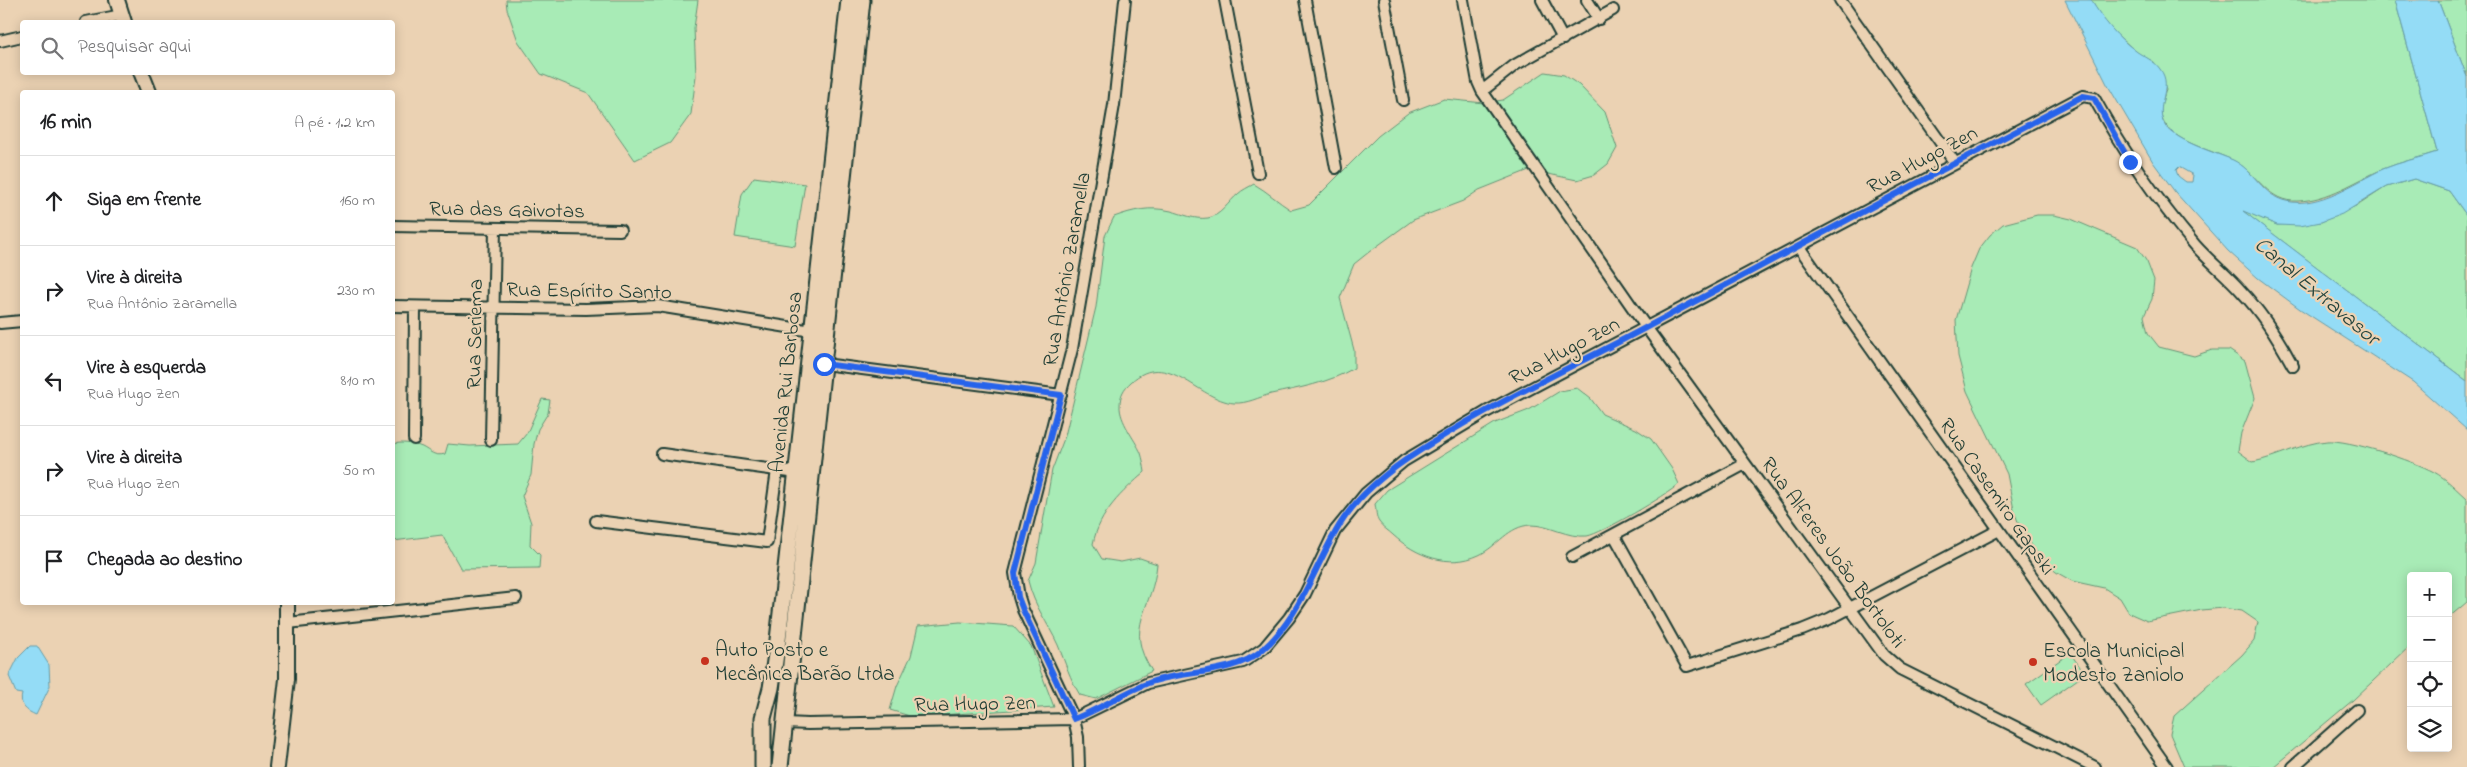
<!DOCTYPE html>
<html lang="pt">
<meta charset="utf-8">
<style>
:root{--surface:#fff;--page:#f6f6f6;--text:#202124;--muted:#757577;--line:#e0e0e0}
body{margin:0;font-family:"Indie Flower",sans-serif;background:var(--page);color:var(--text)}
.controls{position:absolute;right:15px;bottom:15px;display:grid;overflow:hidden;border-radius:5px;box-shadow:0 2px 12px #0003}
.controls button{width:45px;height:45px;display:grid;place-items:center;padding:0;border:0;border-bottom:1px solid var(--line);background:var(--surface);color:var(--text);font:25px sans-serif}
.stop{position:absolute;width:15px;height:15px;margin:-11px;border:4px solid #2563eb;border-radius:50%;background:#fff}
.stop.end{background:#2563eb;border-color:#fff;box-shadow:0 1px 5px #0008}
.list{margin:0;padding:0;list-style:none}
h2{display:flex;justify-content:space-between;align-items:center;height:65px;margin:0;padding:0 20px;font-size:21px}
h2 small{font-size:16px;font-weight:400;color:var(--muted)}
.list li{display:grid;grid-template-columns:32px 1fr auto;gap:15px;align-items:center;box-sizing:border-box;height:90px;padding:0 20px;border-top:1px solid var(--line)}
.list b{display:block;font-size:19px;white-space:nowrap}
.list p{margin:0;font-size:16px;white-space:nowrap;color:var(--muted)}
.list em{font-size:16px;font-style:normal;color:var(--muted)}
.icon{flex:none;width:28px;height:28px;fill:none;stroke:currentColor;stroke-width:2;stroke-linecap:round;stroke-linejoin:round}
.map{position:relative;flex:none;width:2467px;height:767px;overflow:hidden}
.search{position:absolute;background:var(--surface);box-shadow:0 2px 12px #0003;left:20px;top:20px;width:375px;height:55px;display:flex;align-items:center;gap:12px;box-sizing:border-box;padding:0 18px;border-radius:5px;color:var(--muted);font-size:19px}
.panel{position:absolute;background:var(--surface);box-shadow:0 2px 12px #0003;left:20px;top:90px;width:375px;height:515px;border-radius:5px}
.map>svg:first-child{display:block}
.green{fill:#a8ebb6;stroke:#649475}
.water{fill:#94dcf6;stroke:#659ca8;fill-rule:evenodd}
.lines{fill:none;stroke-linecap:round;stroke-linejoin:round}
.street-casing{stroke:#1f3d34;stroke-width:14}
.secondary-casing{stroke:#1f3d34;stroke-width:18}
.primary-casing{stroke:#1f3d34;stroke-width:19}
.street{stroke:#ebd2b3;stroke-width:10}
.secondary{stroke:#ebd2b3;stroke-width:14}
.primary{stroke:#ebd2b3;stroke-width:15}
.route{stroke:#2563eb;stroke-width:6}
.poi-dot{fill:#c8321e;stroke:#ebd2b3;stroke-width:2}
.labels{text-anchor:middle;stroke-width:4.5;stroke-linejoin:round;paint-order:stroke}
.street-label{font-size:21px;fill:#1f3d34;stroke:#ebd2b3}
.poi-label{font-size:21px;fill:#1f3d34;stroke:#ebd2b3;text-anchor:start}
.water-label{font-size:22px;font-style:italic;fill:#25453e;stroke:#ebd2b3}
</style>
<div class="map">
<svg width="2467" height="767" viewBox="0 0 2467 767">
<rect width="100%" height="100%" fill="#ebd2b3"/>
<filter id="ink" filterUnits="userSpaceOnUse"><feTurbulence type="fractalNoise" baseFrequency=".02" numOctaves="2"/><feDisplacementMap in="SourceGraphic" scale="10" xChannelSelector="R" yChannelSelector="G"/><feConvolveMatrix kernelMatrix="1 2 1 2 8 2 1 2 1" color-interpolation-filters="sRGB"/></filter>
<g filter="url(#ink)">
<path class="green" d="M506 0H698L694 28 696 76 691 114 670 143 635 160 588 93 541 74 518 41 507 9Z
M2091 0H2395L2437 152C2419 158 2400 162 2383 169 2355 181 2329 200 2298 201 2268 203 2259 175 2236 162 2216 151 2179 144 2166 125 2157 113 2162 102 2166 90L2154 62 2139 54 2115 33 2101 17Z
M2438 0H2467V77Z
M1545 72 1564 75 1579 85 1605 112 1617 148 1608 164 1594 175 1577 180 1529 170 1479 190 1463 201 1413 220 1369 252 1354 264 1340 298 1354 350V368C1329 383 1299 388 1271 394 1259 397 1247 404 1234 403 1198 400 1167 348 1131 382 1124 388 1120 395 1120 405 1119 421 1135 439 1141 453 1143 459 1144 466 1145 472 1122 492 1099 513 1093 544L1102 559 1121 562 1140 558 1157 564C1153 609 1123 627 1152 671L1096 699 1080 695C1070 679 1065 662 1058 645 1047 621 1035 608 1028 581L1036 563 1052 470 1065 436 1096 307 1105 236 1114 217C1133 210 1150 206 1171 211 1183 214 1194 220 1208 218 1221 216 1229 201 1238 194 1242 190 1249 187 1254 184 1268 192 1278 202 1291 210L1309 205 1378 136 1408 113 1444 99 1484 103 1503 100Z
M754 177 805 184 795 246 735 237 742 194Z
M2414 179 2449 191 2467 216V381L2240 209 2277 225 2321 222 2360 204 2386 187Z
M2037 215H2054L2071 219 2137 247 2147 262 2154 280 2152 299 2144 316 2148 333 2159 347 2194 356 2212 350H2229L2245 361 2255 398 2241 433 2238 451 2253 462C2278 457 2302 443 2327 441 2348 439 2414 461 2434 472 2447 479 2456 489 2467 499V602L2448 618V576H2411V645L2353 700 2273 767H2184L2170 734 2174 716 2242 655 2254 641 2258 622 2242 611 2223 608 2202 610 2147 621 2129 613 2120 598 2104 588 2072 581 2056 572 2042 560 2020 528 2014 510 2007 474 1967 391 1958 356 1956 320 1971 268 1979 249 1990 235 2003 224Z
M1577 388 1591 399 1602 414 1636 429 1651 439 1672 469 1679 484C1667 495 1601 534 1587 536 1567 538 1550 525 1531 525 1508 526 1498 546 1479 555 1449 569 1416 556 1393 535 1389 531 1382 527 1379 522 1376 518 1376 509 1375 504L1387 490 1495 423 1529 410 1560 391Z
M542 399 550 400 548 413 538 429 534 444 531 475 522 496 531 523 530 545 540 555 539 568 461 569 442 535 393 541V444C402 442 412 443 422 447 430 451 434 457 445 454L448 444 470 446 518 444 527 433Z
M960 622 1013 626 1031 646 1054 707 913 717 890 710 897 686 911 656 918 626Z
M2070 653 2085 674 2041 705 2026 684Z"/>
<path class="water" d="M2065 0H2091C2103 20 2117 37 2136 51 2144 57 2154 60 2160 69 2175 88 2152 107 2166 126 2178 142 2214 152 2233 160 2254 170 2263 196 2286 201 2319 209 2355 182 2383 169 2400 162 2419 158 2437 152L2395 0H2438L2467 77V216L2449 191 2414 179 2386 187 2342 214 2321 222 2300 226 2277 225 2243 211 2467 381V430L2413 382 2300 309 2258 278 2228 251 2175 192 2153 162 2107 84ZM2179 167 2193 175 2192 182H2186L2178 176 2176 170Z
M30 646H37L49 665 50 686 36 715C26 711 19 705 22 694L16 693 9 676 18 658Z"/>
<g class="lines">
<defs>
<path id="street" d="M1225 0 1258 173
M1305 0 1336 168
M1384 0 1403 100
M1463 0 1478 82 1482 91 1646 327 1884 655 1900 669 2095 767
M1542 0 1563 39
M1587 0 1599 19
M1840 0 1955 163
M86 22 122 15
M0 41 22 36
M1482 91 1515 65 1613 10
M392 226 620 230
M1799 247 2167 767
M392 306 586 309 658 306 812 331
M0 323 22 321
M824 364 1061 395
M414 439 415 307
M491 440 495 228
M662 454 797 473
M596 521 767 542 777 470
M1614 535 1687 666 1802 630 1829 619 1999 530
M1572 557 1745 464
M288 623 516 598
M786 723 808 724 1074 719 1148 683 1243 662 1264 648 1289 618 1305 594 1335 531 1366 493 1404 461 1486 412 2083 96 2094 98C2123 151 2156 199 2195 245 2209 261 2227 275 2241 291 2262 313 2279 340 2293 366
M1079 767 1078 737 1074 719 1023 610 1019 597 1015 573 1072 349 1114 105 1125 0
M2293 767 2357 710"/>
<path id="secondary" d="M117 0 124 22
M141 72 149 92
M277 767 287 679V602"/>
<path id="primary" d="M763 767V718L771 688 778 640 849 0
M780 767 862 0"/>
</defs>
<use href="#street" class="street-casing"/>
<use href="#secondary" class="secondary-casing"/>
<use href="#primary" class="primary-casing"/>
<use href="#street" class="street"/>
<use href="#secondary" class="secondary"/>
<use href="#primary" class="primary"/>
</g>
</g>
<g class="lines" filter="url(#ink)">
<path class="route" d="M824 364 1061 395 1015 573 1018 597 1023 610 1074 719C1101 709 1124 692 1151 682 1186 670 1232 675 1261 651 1298 620 1312 573 1335 533 1351 503 1379 478 1407 459 1482 408 1567 370 1647 327 1792 249 1937 172 2083 96L2094 98 2130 162"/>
</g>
<g class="poi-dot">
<circle cx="705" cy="661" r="5"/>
<circle cx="2033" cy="662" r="5"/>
</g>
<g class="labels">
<g class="street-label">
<text transform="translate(1922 159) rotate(-28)" y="7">Rua Hugo Zen</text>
<text transform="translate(507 209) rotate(1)" y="7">Rua das Gaivotas</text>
<text transform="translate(1066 269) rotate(-80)" y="7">Rua Antônio Zaramella</text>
<text transform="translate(589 290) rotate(1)" y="7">Rua Espírito Santo</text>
<text transform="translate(474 334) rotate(-89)" y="7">Rua Seriema</text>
<text transform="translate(1564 350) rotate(-28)" y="7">Rua Hugo Zen</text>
<text transform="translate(785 382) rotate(-84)" y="7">Avenida Rui Barbosa</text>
<text transform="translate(1998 496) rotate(55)" y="7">Rua Casemiro Gapski</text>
<text transform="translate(1834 552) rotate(54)" y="7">Rua Alferes João Bortoloti</text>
<text transform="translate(975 703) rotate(-1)" y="7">Rua Hugo Zen</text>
</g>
<g class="poi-label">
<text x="715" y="656">Auto Posto e<tspan x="715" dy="24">Mecânica Barão Ltda</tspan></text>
<text x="2043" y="657">Escola Municipal<tspan x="2043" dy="24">Modesto Zaniolo</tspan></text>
</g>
<g class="water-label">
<text transform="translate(2318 290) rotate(40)" y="8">Canal Extravasor</text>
</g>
</g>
</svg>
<div class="controls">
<button>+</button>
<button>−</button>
<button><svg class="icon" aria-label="locate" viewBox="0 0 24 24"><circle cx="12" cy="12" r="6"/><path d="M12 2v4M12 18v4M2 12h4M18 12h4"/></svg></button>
<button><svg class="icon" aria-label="layers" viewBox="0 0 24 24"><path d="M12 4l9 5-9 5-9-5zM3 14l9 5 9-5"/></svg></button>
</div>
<div class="stop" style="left:824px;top:364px"></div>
<div class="stop end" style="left:2130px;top:162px"></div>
<div class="search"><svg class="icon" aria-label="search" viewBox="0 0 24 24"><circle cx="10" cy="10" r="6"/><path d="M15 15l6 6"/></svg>Pesquisar aqui</div>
<section class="panel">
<h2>16 min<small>A pé · 1.2 km</small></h2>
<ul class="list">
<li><svg class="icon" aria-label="ahead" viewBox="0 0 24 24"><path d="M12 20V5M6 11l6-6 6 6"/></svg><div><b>Siga em frente</b></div><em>160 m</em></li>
<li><svg class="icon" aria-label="right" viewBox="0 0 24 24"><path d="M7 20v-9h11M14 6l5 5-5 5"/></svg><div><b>Vire à direita</b><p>Rua Antônio Zaramella</p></div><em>230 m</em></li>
<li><svg class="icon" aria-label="left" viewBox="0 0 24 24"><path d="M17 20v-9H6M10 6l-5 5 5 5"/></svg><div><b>Vire à esquerda</b><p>Rua Hugo Zen</p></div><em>810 m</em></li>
<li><svg class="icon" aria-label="right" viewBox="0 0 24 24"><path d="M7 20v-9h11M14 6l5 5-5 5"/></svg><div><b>Vire à direita</b><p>Rua Hugo Zen</p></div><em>50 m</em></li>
<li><svg class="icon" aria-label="arrive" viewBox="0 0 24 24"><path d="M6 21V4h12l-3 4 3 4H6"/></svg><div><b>Chegada ao destino</b></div></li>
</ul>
</section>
</div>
